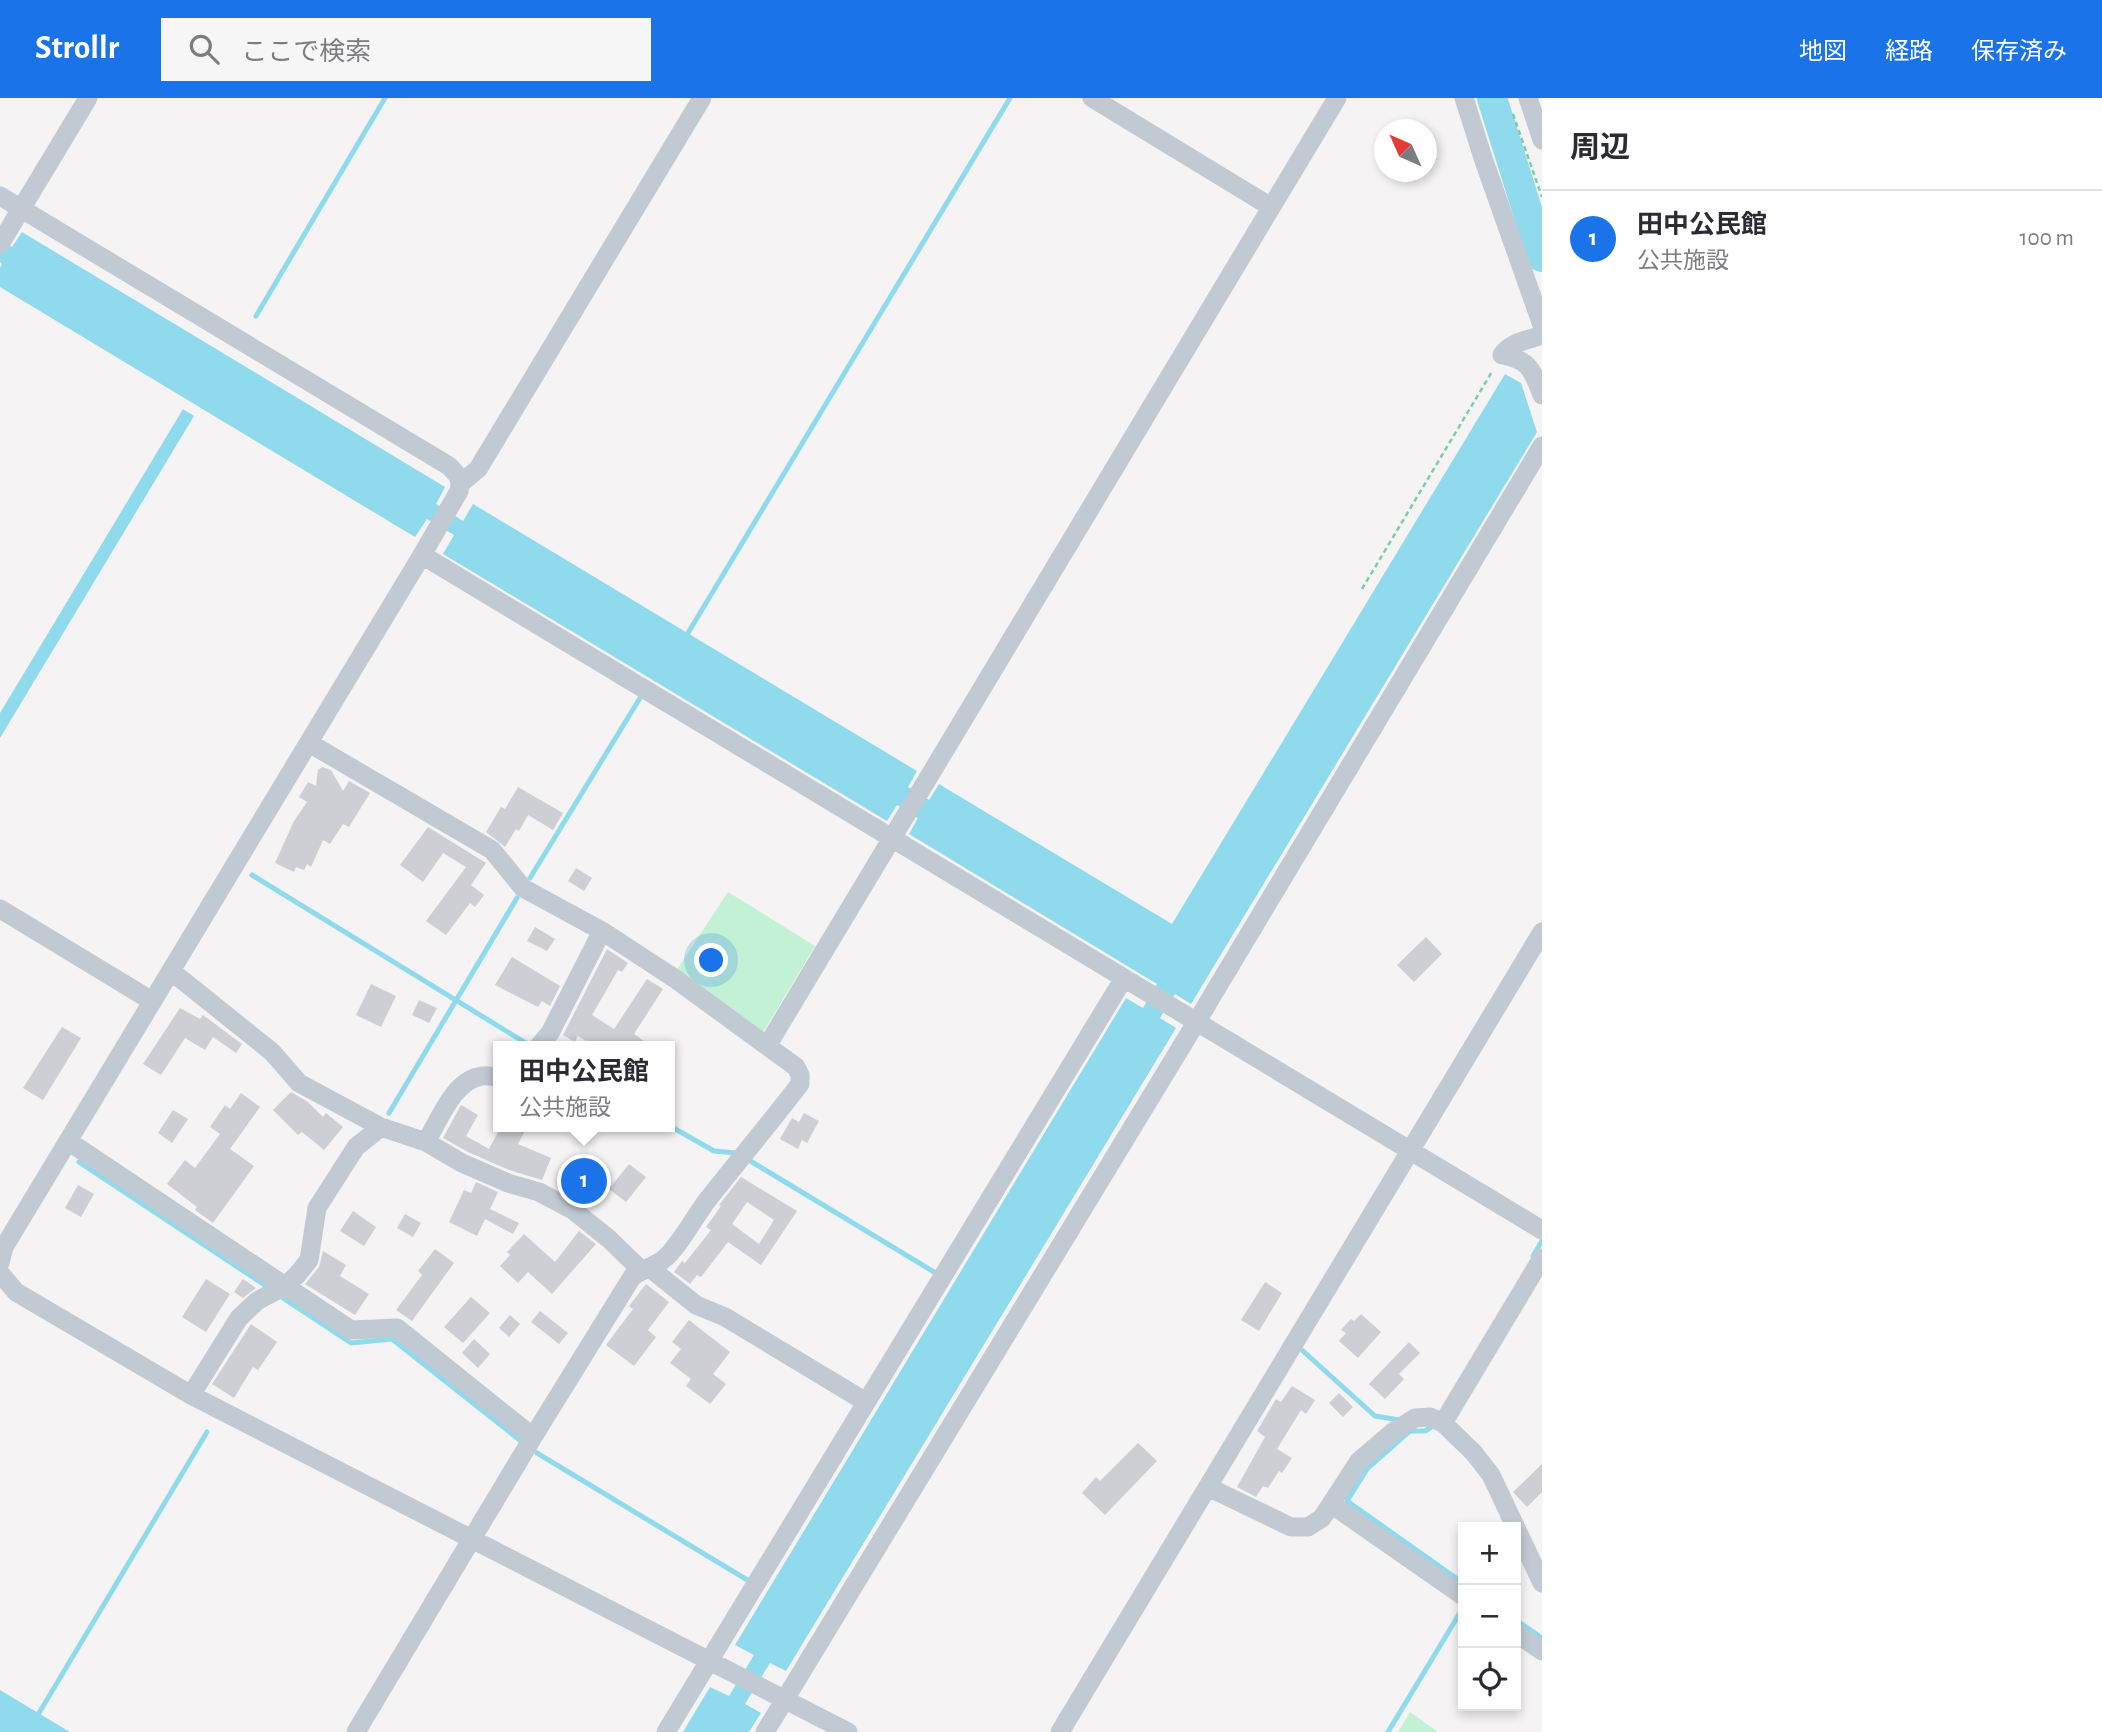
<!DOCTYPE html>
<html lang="ja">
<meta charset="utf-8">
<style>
:root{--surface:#fff;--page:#f7f7f7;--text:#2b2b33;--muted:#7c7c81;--line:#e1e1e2;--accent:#1a73e8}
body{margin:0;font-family:"Alegreya Sans","Noto Sans JP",sans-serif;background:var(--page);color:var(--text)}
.controls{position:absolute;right:21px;bottom:21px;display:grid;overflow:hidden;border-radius:0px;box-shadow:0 4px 10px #0003}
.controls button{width:63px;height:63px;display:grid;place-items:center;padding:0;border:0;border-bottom:2px solid var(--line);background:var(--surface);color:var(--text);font:35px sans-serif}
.compass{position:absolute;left:1374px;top:21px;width:63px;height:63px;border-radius:50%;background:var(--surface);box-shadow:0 4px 10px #0003;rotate:315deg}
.you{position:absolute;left:712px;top:863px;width:24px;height:24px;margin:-18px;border:5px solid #fff;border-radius:50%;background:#1a73e8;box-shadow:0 0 0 10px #1a73e833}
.badge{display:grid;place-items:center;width:46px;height:46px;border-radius:50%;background:var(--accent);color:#fff;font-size:23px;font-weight:700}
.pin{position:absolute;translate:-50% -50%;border:4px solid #fff;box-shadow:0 2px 7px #0006}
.popup{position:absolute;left:493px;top:943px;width:182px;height:91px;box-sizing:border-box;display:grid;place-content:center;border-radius:0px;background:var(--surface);filter:drop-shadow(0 2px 5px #0005);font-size:23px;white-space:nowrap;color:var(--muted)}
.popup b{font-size:26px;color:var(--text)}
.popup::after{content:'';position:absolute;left:50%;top:100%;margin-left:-14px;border:14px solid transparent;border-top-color:var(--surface)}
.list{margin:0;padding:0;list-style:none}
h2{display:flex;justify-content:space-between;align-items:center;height:91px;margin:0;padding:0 28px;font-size:30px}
h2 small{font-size:23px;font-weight:400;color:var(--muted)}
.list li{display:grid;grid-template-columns:46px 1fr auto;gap:21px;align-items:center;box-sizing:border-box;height:98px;padding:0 28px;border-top:2px solid var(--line)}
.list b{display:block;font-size:26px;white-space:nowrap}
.list p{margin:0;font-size:23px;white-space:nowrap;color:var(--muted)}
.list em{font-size:23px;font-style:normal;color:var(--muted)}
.icon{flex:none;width:38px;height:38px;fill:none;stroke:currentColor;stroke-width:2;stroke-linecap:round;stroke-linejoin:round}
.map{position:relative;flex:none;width:1542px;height:1634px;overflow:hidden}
header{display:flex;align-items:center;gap:42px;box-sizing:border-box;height:98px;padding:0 35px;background:var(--accent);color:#fff}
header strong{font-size:33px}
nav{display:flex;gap:38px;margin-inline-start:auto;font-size:24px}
.search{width:490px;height:63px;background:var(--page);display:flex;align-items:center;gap:18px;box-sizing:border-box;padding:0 24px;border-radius:0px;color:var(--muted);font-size:26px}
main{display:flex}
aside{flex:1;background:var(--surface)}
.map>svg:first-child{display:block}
.green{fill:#c3f1d5}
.water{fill:#90daee}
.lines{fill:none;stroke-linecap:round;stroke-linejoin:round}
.stream{stroke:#90daee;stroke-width:5}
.river{stroke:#90daee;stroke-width:30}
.building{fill:#cdcfd5;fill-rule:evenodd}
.path{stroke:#7ad0a6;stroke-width:2.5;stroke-dasharray:5 3.5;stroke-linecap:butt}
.minor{stroke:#c1cad2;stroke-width:19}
</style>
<header>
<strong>Strollr</strong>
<div class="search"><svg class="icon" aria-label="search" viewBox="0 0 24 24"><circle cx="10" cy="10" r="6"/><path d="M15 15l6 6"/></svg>ここで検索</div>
<nav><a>地図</a><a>経路</a><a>保存済み</a></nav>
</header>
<main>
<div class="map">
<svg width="1542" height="1634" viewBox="0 0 1542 1634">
<rect width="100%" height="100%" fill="#f5f3f3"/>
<path class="green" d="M728 794 815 848 762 936 676 873Z
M1410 1614 1438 1634H1398Z"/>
<path class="water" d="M22 134 445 389 436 406 463 423 473 406 917 673 908 689 929 702 939 686 1172 826 1505 276 1521 285 1537 334 1191 906 1175 896 1160 920 1176 930 786 1573 770 1565 745 1606 761 1615 749 1634H683L710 1589 729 1598 754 1557 735 1547 1126 900 1143 910 1157 886 909 736 918 720 897 707 887 723 443 456 454 437 427 421 415 439 0 189V170L2 166 0 164V142L12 149Z
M183 311 194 318 0 640V615Z
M0 1592 70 1634H0Z"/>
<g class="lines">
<path class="stream" d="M256 218 385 0
M688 535 1010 0
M252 777 529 947
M530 780 640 600
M389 1015 517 800
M670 1028 714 1053 736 1055
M79 1064 266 1188
M752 1064 934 1174
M1533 1158 1542 1143
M283 1200 351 1245 392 1241 521 1343
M1303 1253 1375 1318 1400 1322
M1430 1330 1425 1333H1410L1367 1371 1347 1403 1463 1485
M537 1355 749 1483
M1516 1522 1542 1540
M39 1615 207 1334
M1388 1634 1461 1513"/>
<path class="river" d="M1492 0 1542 159"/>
</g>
<path class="building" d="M322 669 331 672 343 693 349 683 370 695 349 729 343 726 330 746 323 742 311 769 307 766 304 772 296 769 294 774 275 765 294 723 307 704 299 699 308 684 316 688 318 672Z
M518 689 563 715 553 732 528 717 519 733 516 731 505 749 486 734 501 709 505 711Z
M428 729 486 765 471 787 484 797 475 809 470 805 446 837 426 823 466 769 443 755 423 784 400 767Z
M576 770 592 780 584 793 568 783Z
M535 829 555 841 547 853 527 843Z
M1426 839 1442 856 1414 884 1397 867Z
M607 851 628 865 622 874 618 872 592 917 614 931 647 881 663 891 634 936 651 948H594L578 938 575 944 563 937Z
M512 859 560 888 550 908 542 903 538 909 495 887Z
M371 886 396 898 381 929 356 917Z
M419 902 437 910 429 925 412 917Z
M180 910 200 921 203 917 242 946 236 955 213 939 205 952 185 940 161 977 143 966Z
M62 929 81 940 43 1002 23 990Z
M291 994 308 1004 323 1019 326 1015 343 1029 324 1052 302 1034 298 1037 273 1012Z
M241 995 260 1009 230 1051 254 1068 213 1125 195 1112 197 1109 167 1086 185 1062 195 1070 220 1036 210 1029 225 1007 230 1011Z
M461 1007 478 1017 466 1038 489 1051 501 1029H527L518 1046 551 1060 542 1082 509 1072 468 1054 443 1040Z
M173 1012 188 1021 172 1045 158 1035Z
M804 1015 819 1023 807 1045 802 1042 798 1051 780 1041 792 1020 799 1024Z
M585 1063 606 1079 587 1104 585 1103 583 1105 558 1090 574 1069 578 1072Z
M629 1066 646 1079 626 1104 609 1091Z
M741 1079 797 1113 761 1167 728 1144 701 1179 697 1177 690 1186 674 1174 682 1163 685 1165 711 1132 706 1129 721 1108 719 1107ZM747 1104 774 1122 759 1146 732 1126Z
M476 1084 498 1094 490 1111 519 1125 513 1136 485 1121 477 1138 449 1124 464 1092 471 1095Z
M78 1087 94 1096 81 1119 65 1110Z
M353 1113 376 1129 364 1148 340 1133Z
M405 1116 421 1125 413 1139 397 1130Z
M579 1133 596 1146 552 1196 528 1174 518 1185 500 1168 510 1157 507 1154 524 1136 555 1164Z
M435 1151 454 1165 412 1223 396 1212 422 1177 418 1173Z
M323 1153 346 1167 340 1178 369 1196 355 1217 305 1186 319 1169Z
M206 1181 230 1196 206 1234 182 1219Z
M243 1181 256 1190 243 1200 234 1194Z
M1265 1184 1282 1195 1259 1233 1241 1222Z
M646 1186 669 1204 648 1232 656 1239 634 1268 606 1247 633 1211 629 1208Z
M471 1199 490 1215 463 1245 444 1229Z
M540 1213 568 1235 559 1246 531 1224Z
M1361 1216 1381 1234 1358 1260 1339 1243 1346 1235 1341 1232 1351 1221 1354 1223Z
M510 1217 520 1226 509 1239 499 1230Z
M689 1222 730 1254 713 1276 726 1286 710 1306 686 1288 691 1281 670 1265 681 1251 672 1244Z
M251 1226 277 1244 258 1272 253 1269 234 1300 212 1286Z
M474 1241 490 1256 478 1270 462 1255Z
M1409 1244 1420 1255 1399 1276 1404 1281 1385 1301 1369 1286Z
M1292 1288 1315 1302 1306 1316 1301 1312 1277 1351 1292 1360 1282 1375 1279 1373 1268 1390 1263 1388 1256 1399 1237 1389 1265 1339 1257 1333 1276 1301 1281 1304Z
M1339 1295 1353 1309 1343 1319 1329 1305Z
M1138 1345 1157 1363 1105 1417 1082 1395 1096 1379 1100 1383Z
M1542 1366V1394L1527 1409 1513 1394Z"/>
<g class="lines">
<path class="path" d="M1513 16 1542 99
M1362 491 1493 272"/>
<path class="minor" d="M1092 0 1271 109
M1464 0 1484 63 1542 227
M1528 0 1542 42
M0 98 449 368C457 376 462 381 459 393L422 457 4 1149 0 1165
M0 146 88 0
M1502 257C1530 262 1532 272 1542 297
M1502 257C1510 244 1529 242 1542 237
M461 385 478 371 702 0
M422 457 1542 1132
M309 645 492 752 523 790 602 833 674 880 796 969 800 977V986C770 1025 739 1062 709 1100 696 1116 679 1149 664 1161 654 1169 642 1171 632 1179L533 1339 356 1634
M0 811 152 903
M171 873 272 954 299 985 381 1029 426 1044 462 1065 508 1085 539 1094 573 1112 609 1141 641 1172
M539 948 550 935 602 833
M767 948 1337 0
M68 1043 351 1232 397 1230 533 1339
M426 1044C439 1023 453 982 482 978 487 977 493 979 498 979
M650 1170 696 1207 725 1219 866 1304
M0 1175 16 1194 191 1297 848 1634
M191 1297 239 1220 257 1203 285 1188 297 1177 309 1162 317 1110 356 1049 381 1029
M1443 1325 1542 1160
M1208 1389 1291 1429H1308L1322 1420 1359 1363 1393 1334 1415 1320 1430 1319 1443 1325 1474 1355 1491 1377 1542 1485
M1331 1406 1463 1498
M1516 1535 1542 1553
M666 1634 1124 880
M765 1634 1197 923 1542 348
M1060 1634 1542 834"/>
</g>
</svg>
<div class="controls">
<button>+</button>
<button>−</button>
<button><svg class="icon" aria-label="locate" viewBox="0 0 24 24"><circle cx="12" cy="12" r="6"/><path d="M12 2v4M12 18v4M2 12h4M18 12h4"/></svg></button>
</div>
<svg class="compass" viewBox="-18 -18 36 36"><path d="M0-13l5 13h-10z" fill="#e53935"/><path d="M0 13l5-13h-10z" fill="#7c7c81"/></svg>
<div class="you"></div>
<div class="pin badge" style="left:584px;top:1083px">1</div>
<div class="popup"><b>田中公民館</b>公共施設</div>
</div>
<aside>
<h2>周辺<small></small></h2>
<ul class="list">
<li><span class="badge">1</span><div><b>田中公民館</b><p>公共施設</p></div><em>100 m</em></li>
</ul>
</aside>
</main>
